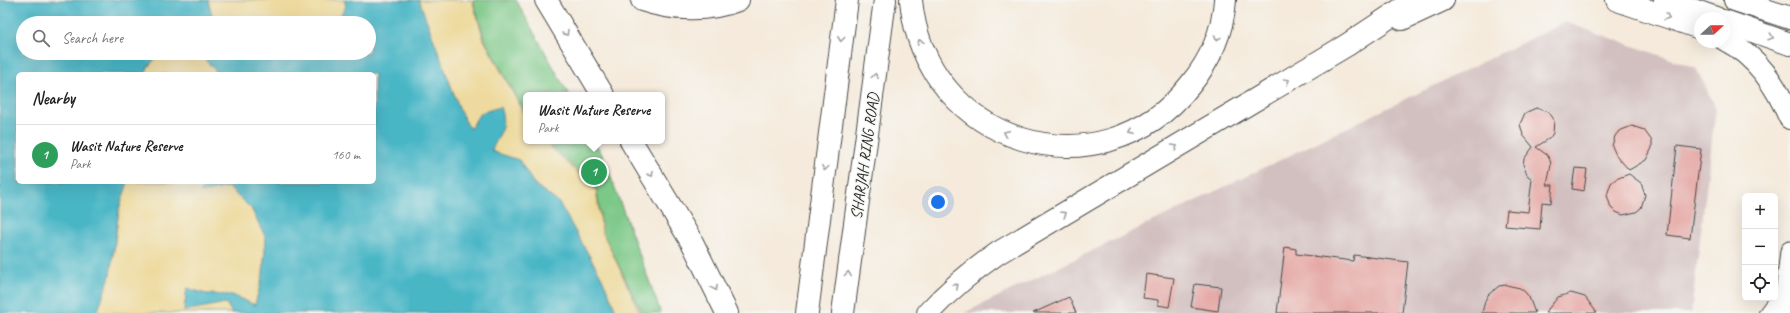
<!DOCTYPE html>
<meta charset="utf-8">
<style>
:root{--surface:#fff;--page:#f6f6f6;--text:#202124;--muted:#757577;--line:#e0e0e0;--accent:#1f6fb2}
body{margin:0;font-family:Caveat,sans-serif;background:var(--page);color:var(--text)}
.controls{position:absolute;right:12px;bottom:12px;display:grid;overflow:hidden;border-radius:6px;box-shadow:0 4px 16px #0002}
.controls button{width:36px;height:36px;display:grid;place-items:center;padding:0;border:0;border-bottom:1px solid var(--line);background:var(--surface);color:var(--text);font:20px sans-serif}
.compass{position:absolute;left:1694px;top:12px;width:36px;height:36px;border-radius:50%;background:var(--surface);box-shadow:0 4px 16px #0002;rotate:69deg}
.you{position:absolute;left:938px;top:202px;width:14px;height:14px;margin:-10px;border:3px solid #fff;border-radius:50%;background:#1a73e8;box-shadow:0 0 0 6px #1a73e833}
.badge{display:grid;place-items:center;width:26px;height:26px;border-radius:50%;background:var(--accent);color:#fff;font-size:13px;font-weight:700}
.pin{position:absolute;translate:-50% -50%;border:2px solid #fff;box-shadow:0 1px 4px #0006}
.popup{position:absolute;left:523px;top:92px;width:142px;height:52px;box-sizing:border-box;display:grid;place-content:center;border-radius:6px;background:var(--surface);filter:drop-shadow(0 1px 3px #0005);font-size:13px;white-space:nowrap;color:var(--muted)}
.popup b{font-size:15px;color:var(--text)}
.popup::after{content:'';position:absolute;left:50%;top:100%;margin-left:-8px;border:8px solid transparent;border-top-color:var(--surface)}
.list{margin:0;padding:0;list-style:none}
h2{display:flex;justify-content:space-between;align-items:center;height:52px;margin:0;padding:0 16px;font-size:17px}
h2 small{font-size:13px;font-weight:400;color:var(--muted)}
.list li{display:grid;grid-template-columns:26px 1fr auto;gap:12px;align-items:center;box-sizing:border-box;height:60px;padding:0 16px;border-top:1px solid var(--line)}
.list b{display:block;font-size:15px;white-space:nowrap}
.list p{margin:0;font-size:13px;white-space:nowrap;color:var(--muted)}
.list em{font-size:13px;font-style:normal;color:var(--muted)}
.icon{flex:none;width:22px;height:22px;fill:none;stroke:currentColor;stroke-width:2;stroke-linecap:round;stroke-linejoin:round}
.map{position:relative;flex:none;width:1790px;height:313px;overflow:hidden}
.search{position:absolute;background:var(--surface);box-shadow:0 4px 16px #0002;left:16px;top:16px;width:360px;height:44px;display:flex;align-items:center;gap:10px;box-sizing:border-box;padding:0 14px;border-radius:22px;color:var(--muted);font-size:15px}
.panel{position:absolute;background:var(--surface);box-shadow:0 4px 16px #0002;left:16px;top:72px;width:360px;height:112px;border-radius:6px}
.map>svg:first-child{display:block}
.industrial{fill:#d2bfbf}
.green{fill:#7cc887;stroke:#547a59}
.sand{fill:#eeda9e;stroke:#8c8264}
.water{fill:#4ab6c6;stroke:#3a7078}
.building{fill:#e5a7a4}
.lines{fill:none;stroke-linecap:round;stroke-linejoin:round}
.minor-casing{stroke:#494845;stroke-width:16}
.secondary-casing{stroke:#494845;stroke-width:21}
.primary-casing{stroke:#494845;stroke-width:24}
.trunk-casing{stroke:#494845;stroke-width:24}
.motorway-casing{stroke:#494845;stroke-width:24}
.minor{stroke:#fff;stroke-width:14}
.secondary{stroke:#fff;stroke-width:19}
.primary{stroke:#fff;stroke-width:22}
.trunk{stroke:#fff;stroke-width:22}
.motorway{stroke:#fff;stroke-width:22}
.oneway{stroke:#a0a0a0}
.labels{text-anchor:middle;stroke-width:3;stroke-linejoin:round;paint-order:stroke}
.street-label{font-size:16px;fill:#2b2b2b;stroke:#f6f6f2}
</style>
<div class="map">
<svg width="1790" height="313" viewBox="0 0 1790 313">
<rect width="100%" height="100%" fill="#f6f6f2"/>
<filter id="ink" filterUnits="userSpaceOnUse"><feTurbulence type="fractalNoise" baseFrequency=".025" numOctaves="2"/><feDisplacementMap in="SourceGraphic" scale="8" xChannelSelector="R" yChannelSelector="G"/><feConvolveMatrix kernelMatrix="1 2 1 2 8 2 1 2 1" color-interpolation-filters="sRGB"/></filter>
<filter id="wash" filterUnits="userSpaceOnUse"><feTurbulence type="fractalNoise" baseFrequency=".012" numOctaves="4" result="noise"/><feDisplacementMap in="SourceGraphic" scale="16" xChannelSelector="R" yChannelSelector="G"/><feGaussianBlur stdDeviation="0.9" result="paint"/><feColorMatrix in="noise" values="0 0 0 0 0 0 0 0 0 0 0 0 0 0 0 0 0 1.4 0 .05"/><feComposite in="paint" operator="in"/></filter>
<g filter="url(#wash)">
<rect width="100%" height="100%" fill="#f5eadb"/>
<path class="industrial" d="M1565 22 1696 68 1716 108 1691 313H964Z"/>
<path class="green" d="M473 0H516L569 95H526V114L485 40Z
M546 141H594L603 156 661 313H642L602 231 597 189Z"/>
<path class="sand" d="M208 0H344L346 6 336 23H214Z
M419 0H472L484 40 526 117V141H544L596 190 602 231 640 313H613L615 308 602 278 559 203 534 184 519 160 491 152 501 131 470 130 461 113Z
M160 53H199L215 70 216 74H145L148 67Z
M128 182H207L200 192 228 187 251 208 266 238 263 274 255 305 232 295 206 294 187 288 184 310 226 303 232 313H97L114 251 119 209Z"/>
<path class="water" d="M0 0H208L214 23H23V53H160L148 67 145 74H18V182H128L119 209 110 276 97 313H0Z
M344 0H419L461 113 470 129 480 113 500 107C507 126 499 135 491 151L519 160 534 184 559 203 602 278 615 308 613 313H232L226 303 184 311 187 288 206 294 232 295 255 305 263 274 266 238 251 208 228 187 200 193 207 182H374V74H216L215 70 199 53H369V23H336L346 6Z"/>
<g id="blocks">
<path class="building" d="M1536 108 1548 112 1554 121 1553 133 1550 138 1536 147 1547 155 1550 160 1551 165 1547 185H1553L1551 203 1542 202 1540 229 1505 226 1507 210 1528 212 1532 179 1527 175 1523 164 1524 159 1533 147 1523 135 1520 124 1525 113Z
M1632 126 1644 130 1652 141V148L1646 160 1629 170 1616 155 1612 146 1615 136 1619 131Z
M1677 146 1701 149 1690 238 1667 235Z
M1575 168 1587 169 1584 191 1572 189Z
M1629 174 1641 183 1645 195 1641 208 1636 212 1623 215 1616 212 1611 208 1607 195 1611 183 1616 179Z
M1285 247 1296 249V254L1353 261 1354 255 1408 262 1402 313H1277Z
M1146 274 1174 278 1169 307 1158 305V300L1143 298Z
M1195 284 1221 287 1218 311 1191 307Z
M1506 285 1520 288 1525 292 1529 297 1535 313H1482L1485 301 1488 295 1499 286Z
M1571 293 1585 297 1597 313H1545L1558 297Z
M1069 297 1076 313H1033Z"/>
</g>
</g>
<g filter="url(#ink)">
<use href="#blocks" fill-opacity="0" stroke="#494845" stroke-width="1"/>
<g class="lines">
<defs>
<path id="minor" d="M1766 313 1787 285"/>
<path id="secondary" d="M1783 313 1790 251"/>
<path id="primary" d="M1665 0 1716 18
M1724 21 1790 44"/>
<path id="trunk" d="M1735 0 1790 18"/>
<path id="motorway" d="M546 0 603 95
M642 0C672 10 707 12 738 0
M911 0C924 143 1100 199 1190 85 1210 61 1223 31 1225 0
M1617 0 1700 28
M1402 19 1443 0
M1724 39C1757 56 1776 85 1790 118
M631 141 693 244 727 313
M807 313 847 0
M843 313 885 0
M928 313C949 290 972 271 998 253L1347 45 1415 0"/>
</defs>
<use href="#minor" class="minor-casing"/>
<use href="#secondary" class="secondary-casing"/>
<use href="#primary" class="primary-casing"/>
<use href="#trunk" class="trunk-casing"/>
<use href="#motorway" class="motorway-casing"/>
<use href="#minor" class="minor"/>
<use href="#secondary" class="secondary"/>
<use href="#primary" class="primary"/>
<use href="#trunk" class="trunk"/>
<use href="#motorway" class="motorway"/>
</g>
<defs><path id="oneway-chevron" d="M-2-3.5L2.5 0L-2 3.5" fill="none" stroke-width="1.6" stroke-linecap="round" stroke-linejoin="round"/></defs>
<g class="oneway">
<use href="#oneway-chevron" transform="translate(1667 17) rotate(19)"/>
<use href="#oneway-chevron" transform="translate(566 33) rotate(59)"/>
<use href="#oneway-chevron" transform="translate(1771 37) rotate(19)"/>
<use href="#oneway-chevron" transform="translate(1217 38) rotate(110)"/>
<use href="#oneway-chevron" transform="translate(841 39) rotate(97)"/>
<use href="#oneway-chevron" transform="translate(920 42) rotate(-114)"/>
<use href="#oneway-chevron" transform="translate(875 76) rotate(-82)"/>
<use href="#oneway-chevron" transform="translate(1287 81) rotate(-31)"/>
<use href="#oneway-chevron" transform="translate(1132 132) rotate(152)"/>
<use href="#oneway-chevron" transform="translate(1006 133) rotate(-155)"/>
<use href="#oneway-chevron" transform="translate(1175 147) rotate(-31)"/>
<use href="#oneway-chevron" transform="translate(825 168) rotate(97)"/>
<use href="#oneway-chevron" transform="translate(651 174) rotate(59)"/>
<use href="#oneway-chevron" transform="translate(1064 214) rotate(-31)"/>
<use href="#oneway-chevron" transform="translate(848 274) rotate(-82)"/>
<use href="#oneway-chevron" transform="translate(956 286) rotate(-41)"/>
<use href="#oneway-chevron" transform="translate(715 288) rotate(66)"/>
</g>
</g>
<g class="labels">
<g class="street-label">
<text transform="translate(864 156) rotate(-82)" y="6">SHARJAH RING ROAD</text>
</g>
</g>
</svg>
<div class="controls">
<button>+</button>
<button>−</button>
<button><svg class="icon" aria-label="locate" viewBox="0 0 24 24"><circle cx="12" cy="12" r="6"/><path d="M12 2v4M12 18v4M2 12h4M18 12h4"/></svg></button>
</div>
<svg class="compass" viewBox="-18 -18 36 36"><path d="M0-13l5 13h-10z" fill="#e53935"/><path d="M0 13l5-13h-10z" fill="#757577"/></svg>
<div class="you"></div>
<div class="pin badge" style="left:594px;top:172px;background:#2e9e5b">1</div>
<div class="popup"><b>Wasit Nature Reserve</b>Park</div>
<div class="search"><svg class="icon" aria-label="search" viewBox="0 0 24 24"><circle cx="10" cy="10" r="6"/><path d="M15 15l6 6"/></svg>Search here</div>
<section class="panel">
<h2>Nearby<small></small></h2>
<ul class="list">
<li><span class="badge" style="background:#2e9e5b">1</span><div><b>Wasit Nature Reserve</b><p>Park</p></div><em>160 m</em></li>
</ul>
</section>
</div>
